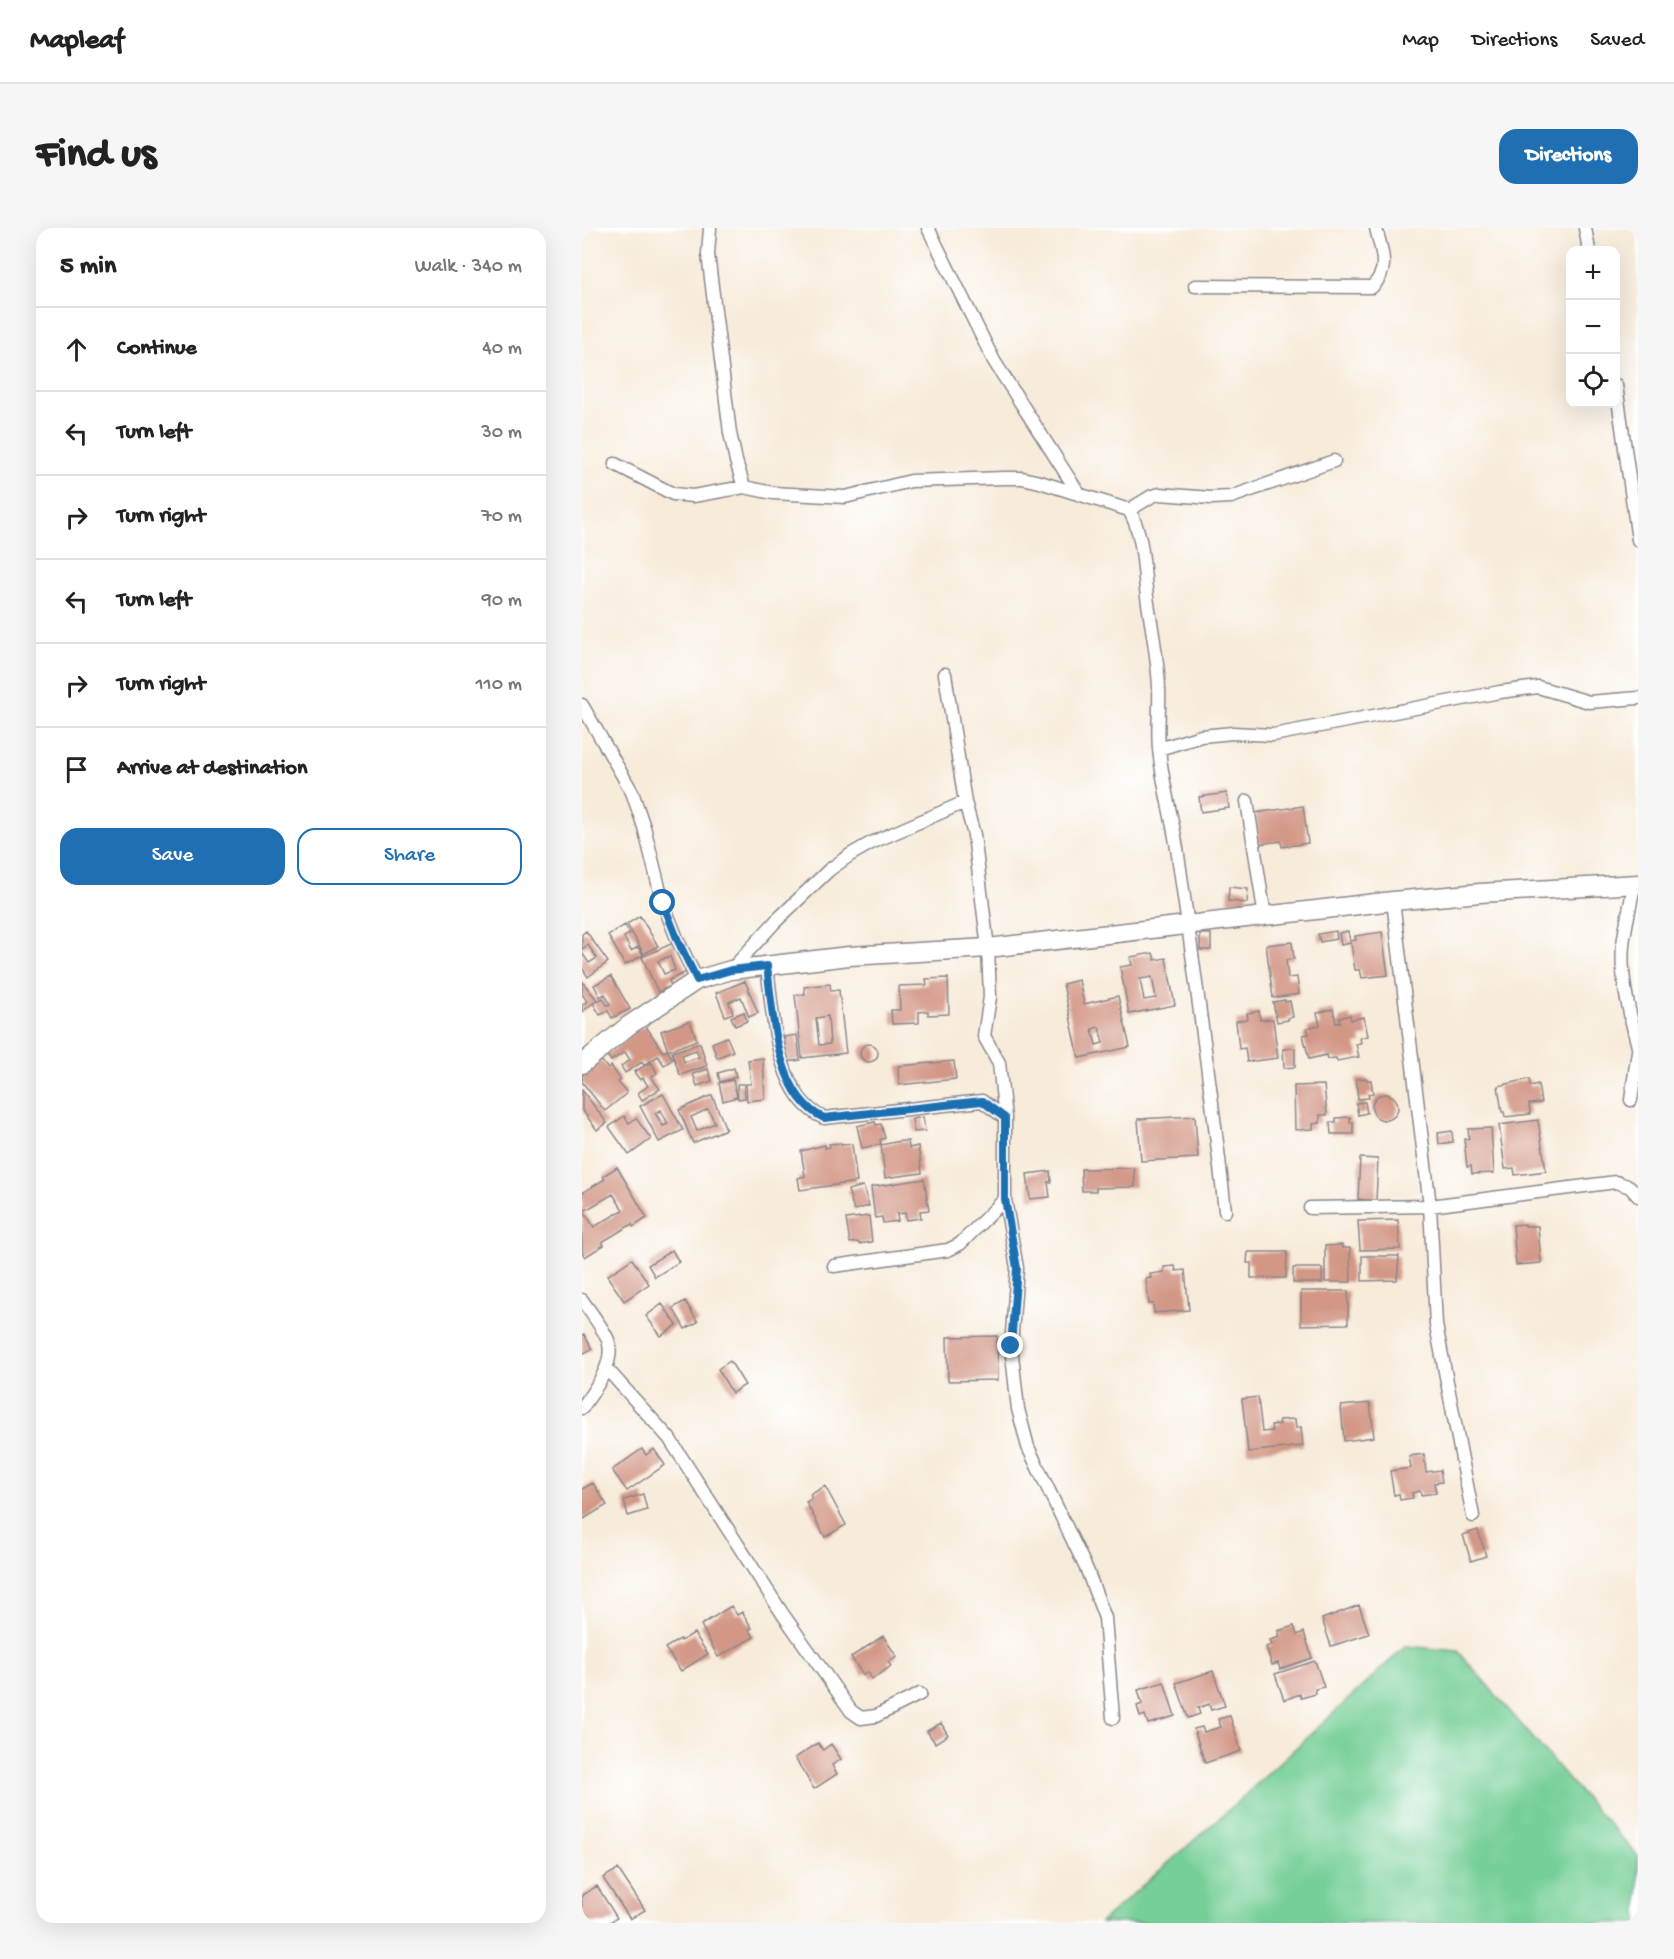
<!DOCTYPE html>
<meta charset="utf-8">
<style>
:root{--surface:#fff;--page:#f6f6f6;--text:#222;--muted:#767676;--line:#e0e0e0;--accent:#1f6fb2}
body{margin:0;font-family:"Gochi Hand",sans-serif;background:var(--page);color:var(--text)}
.controls{position:absolute;right:18px;top:18px;display:grid;overflow:hidden;border-radius:12px;box-shadow:0 6px 24px #0002}
.controls button{width:54px;height:54px;display:grid;place-items:center;padding:0;border:0;border-bottom:2px solid var(--line);background:var(--surface);color:var(--text);font:30px sans-serif}
.stop{position:absolute;width:18px;height:18px;margin:-14px;border:4px solid #1f6fb2;border-radius:50%;background:#fff}
.stop.end{background:#1f6fb2;border-color:#fff;box-shadow:0 2px 6px #0008}
.list{margin:0;padding:0;list-style:none}
h2{display:flex;justify-content:space-between;align-items:center;height:78px;margin:0;padding:0 24px;font-size:26px}
h2 small{font-size:20px;font-weight:400;color:var(--muted)}
.list li{display:grid;grid-template-columns:39px 1fr auto;gap:18px;align-items:center;box-sizing:border-box;height:84px;padding:0 24px;border-top:2px solid var(--line)}
.list b{display:block;font-size:22px;white-space:nowrap}
.list em{font-size:20px;font-style:normal;color:var(--muted)}
.actions{display:flex;gap:12px;padding:18px 24px}
.actions a{flex:1;padding:14px 0;border:2px solid var(--accent);border-radius:18px;text-align:center;font-size:21px;color:var(--accent)}
.actions .main{background:var(--accent);color:#fff}
.icon{flex:none;width:33px;height:33px;fill:none;stroke:currentColor;stroke-width:2;stroke-linecap:round;stroke-linejoin:round}
.map{position:relative;flex:none;width:1056px;height:1695px;overflow:hidden;border-radius:18px}
header{display:flex;align-items:center;gap:36px;box-sizing:border-box;height:84px;padding:0 30px;background:var(--surface);border-bottom:2px solid var(--line)}
header strong{font-size:28px}
nav{display:flex;gap:33px;margin-inline-start:auto;font-size:21px}
.intro{display:flex;align-items:center;justify-content:space-between;box-sizing:border-box;height:144px;padding:0 36px}
h1{margin:0;font-size:42px}
.button{padding:15px 27px;border-radius:18px;background:var(--accent);color:#fff;font-size:21px;font-weight:700}
main{display:flex;gap:36px;padding:0 36px}
aside{flex:1;background:var(--surface);border-radius:18px;box-shadow:0 6px 24px #0002}
.map>svg:first-child{display:block}
.green{fill:#75cf96;stroke:#4c7868;stroke-width:1.5}
.building{fill:#d39786;fill-rule:evenodd}
.lines{fill:none;stroke-linecap:round;stroke-linejoin:round}
.street-casing{stroke:#8c868a;stroke-width:15}
.secondary-casing{stroke:#8c868a;stroke-width:21}
.street{stroke:#fff;stroke-width:12}
.secondary{stroke:#fff;stroke-width:18}
.route{stroke:#1f6fb2;stroke-width:8}
</style>
<header>
<strong>Mapleaf</strong>
<nav><a>Map</a><a>Directions</a><a>Saved</a></nav>
</header>
<div class="intro"><h1>Find us</h1><a class="button">Directions</a></div>
<main>
<aside>
<h2>5 min<small>Walk · 340 m</small></h2>
<ul class="list">
<li><svg class="icon" aria-label="ahead" viewBox="0 0 24 24"><path d="M12 20V5M6 11l6-6 6 6"/></svg><div><b>Continue</b></div><em>40 m</em></li>
<li><svg class="icon" aria-label="left" viewBox="0 0 24 24"><path d="M17 20v-9H6M10 6l-5 5 5 5"/></svg><div><b>Turn left</b></div><em>30 m</em></li>
<li><svg class="icon" aria-label="right" viewBox="0 0 24 24"><path d="M7 20v-9h11M14 6l5 5-5 5"/></svg><div><b>Turn right</b></div><em>70 m</em></li>
<li><svg class="icon" aria-label="left" viewBox="0 0 24 24"><path d="M17 20v-9H6M10 6l-5 5 5 5"/></svg><div><b>Turn left</b></div><em>90 m</em></li>
<li><svg class="icon" aria-label="right" viewBox="0 0 24 24"><path d="M7 20v-9h11M14 6l5 5-5 5"/></svg><div><b>Turn right</b></div><em>110 m</em></li>
<li><svg class="icon" aria-label="arrive" viewBox="0 0 24 24"><path d="M6 21V4h12l-3 4 3 4H6"/></svg><div><b>Arrive at destination</b></div></li>
</ul>
<div class="actions"><a class="main">Save</a><a>Share</a></div>
</aside>
<div class="map">
<svg width="1056" height="1695" viewBox="0 0 1056 1695">
<rect width="100%" height="100%" fill="#fff"/>
<filter id="ink" filterUnits="userSpaceOnUse"><feTurbulence type="fractalNoise" baseFrequency=".0167" numOctaves="2"/><feDisplacementMap in="SourceGraphic" scale="12" xChannelSelector="R" yChannelSelector="G"/><feConvolveMatrix kernelMatrix="1 2 1 2 8 2 1 2 1" color-interpolation-filters="sRGB"/></filter>
<filter id="wash" filterUnits="userSpaceOnUse"><feTurbulence type="fractalNoise" baseFrequency=".008" numOctaves="4" result="noise"/><feDisplacementMap in="SourceGraphic" scale="24" xChannelSelector="R" yChannelSelector="G"/><feGaussianBlur stdDeviation="1.35" result="paint"/><feColorMatrix in="noise" values="0 0 0 0 0 0 0 0 0 0 0 0 0 0 0 0 0 1.4 0 .05"/><feComposite in="paint" operator="in"/></filter>
<g filter="url(#wash)">
<rect width="100%" height="100%" fill="#f7ebd9"/>
<path class="green" d="M824 1418 876 1423 993 1559 1056 1628V1695H518L650 1579Z"/>
<g id="blocks">
<path class="building" d="M645 565 647 580 619 584 617 569Z
M721 578 726 615 700 619 699 613 677 616 673 585Z
M647 659 666 661 665 675 646 673Z
M58 688 76 718 62 726 45 696Z
M43 697 48 706 42 709 49 723 56 719 61 727 43 737 26 707Z
M4 703 26 734 6 749 0 740V725L7 735 15 730 6 717 0 721V706Z
M754 703 755 711 738 714 736 706Z
M766 703 768 713 774 712 773 708 800 704 806 747 780 750 778 742H773L769 715 759 717 757 705Z
M618 706H629V722H618Z
M710 714 712 731 704 732 706 750 715 749 717 766 691 770 684 717Z
M91 715 105 744 87 752 89 758 76 764 60 729ZM88 728 93 742 82 746 76 733Z
M571 725 573 732 584 730 593 777 547 786 538 739 550 737 548 729ZM570 749 574 770 562 772 558 751Z
M29 748 48 781 30 790 26 783 18 787 11 775 21 770 25 777 28 776 23 766 18 769 12 757Z
M366 750 367 786 346 787V783L337 784V795L310 796 309 782H318L317 758 345 757 344 751Z
M497 752 502 776 536 768 548 819 497 830 481 756ZM517 799 521 815 514 817 510 801Z
M0 753 15 772 0 784V777L5 773 0 766Z
M163 753 176 785 167 789 159 769 147 774 151 785 143 788 134 765Z
M248 756 249 763 257 762 264 825 220 830 213 767 223 766 222 759ZM246 788 248 816 237 817 234 790Z
M703 772V774L708 773 711 789 706 790V792L695 794 691 774Z
M751 781 754 795 758 794 757 790 768 787 769 792 782 789 786 808 778 810 779 815 774 816 777 829 755 833 754 830 745 831 744 827 727 831 721 807 727 806 725 800 738 797 735 785Z
M677 783 678 792 691 791 696 830 665 834 663 820 657 821 654 793 666 791 665 785Z
M162 784 165 793 153 798 149 789Z
M108 793 115 812 86 823 79 803Z
M63 797 81 824 85 822 91 831 82 837 76 828 62 837 60 834 43 845 39 838 48 832 43 824 29 833 24 826 45 812 43 810Z
M215 807 218 832 205 834 202 809Z
M145 809 151 823 135 830 130 815Z
M118 815 125 838 98 847 90 824ZM114 822 117 829 102 834 100 827Z
M278 825a9 9 0 1 1 18 0a9 9 0 1 1-18 0Z
M713 820V839L702 840 701 821Z
M181 830 183 871 165 873 164 856H169L166 832Z
M19 832 26 841 29 838 39 852 36 854 45 865 23 883 0 854V847Z
M372 833 374 851 317 857 316 838Z
M69 834 75 845 69 849 78 861 60 872 56 865 66 858 61 850 58 852 52 844Z
M152 840 154 849 138 854 136 845Z
M126 841 130 853 115 858 111 846Z
M784 850 785 852H789L791 865 786 866 787 870 776 871 774 851Z
M947 851 948 858 956 856 959 875 947 876 948 886 923 889 922 884H920L916 858Z
M151 852 155 869 141 873 137 855Z
M155 856H162L163 870 156 871Z
M742 857 745 887H738V895L731 896V901L713 902 712 858Z
M0 862 25 895 15 902 0 882Z
M81 866 101 902 77 914 58 878ZM79 882 86 896 81 898 73 885Z
M790 879a13 13 0 1 1 26 0a13 13 0 1 1-26 0Z
M130 867 144 901 111 915 97 882ZM126 881 133 895 115 903 109 889Z
M783 874 785 885 776 887 774 875Z
M42 888 47 895 54 890 69 911 47 927 27 899Z
M613 888 616 930 559 933 556 891Z
M341 889 343 903 332 904 330 891Z
M768 889V895L771 894V906H749L748 894H754V890Z
M956 892 964 943 933 947 932 940 923 941 917 897Z
M293 894 294 897 299 896 303 910 298 912 299 916 280 920 275 898Z
M909 900 912 945 890 946 889 938 885 939 882 911H887L886 901Z
M870 903 871 914 857 916 856 905Z
M318 913H326L327 920 336 918 340 945 303 950 299 917Z
M259 915V917L270 916 275 954 218 962 216 950 223 948 219 923 243 917V920L248 919 247 916Z
M778 930 796 931 794 973 776 971Z
M35 939 65 990 51 999 50 996 20 1014 22 1017 3 1029 0 1024V965L23 951 21 948ZM31 966 41 982 12 999 2 983Z
M552 940 553 959 514 960V963H500L499 941Z
M468 943 469 954H466L468 969 448 971 445 946Z
M342 951 347 982 338 983 339 990 324 992 323 985 315 986 316 993 301 995 300 989 293 990 289 959Z
M281 958 287 978 272 982 266 962Z
M287 988 290 1014 277 1016 276 1014 268 1015 264 991Z
M816 992 818 1021 778 1022 776 993Z
M943 996V998H956L959 1035 934 1037 931 997Z
M760 1017V1020H768L769 1054H743V1018Z
M90 1022 97 1034 73 1049 66 1037Z
M666 1024H705L704 1050H669V1035H665Z
M780 1028H817L815 1052 780 1053Z
M50 1031 67 1056 42 1073 25 1048Z
M593 1038 594 1043 603 1042 607 1082 572 1085 571 1076H567L564 1051 569 1050 568 1046 582 1044V1039Z
M711 1040H740V1055H711Z
M719 1063H766V1096L719 1097Z
M103 1073 116 1094 103 1101 91 1080Z
M80 1076 95 1097 79 1108 64 1088Z
M2 1106 10 1121 0 1126V1107Z
M415 1108 416 1152 366 1153 365 1109Z
M148 1133 163 1157 150 1165 136 1141Z
M676 1169 680 1204 690 1203 689 1197 698 1196 697 1192 713 1191 714 1200 719 1199 721 1218 666 1224 660 1171Z
M788 1175 792 1209 762 1213 759 1178Z
M60 1221 64 1227 72 1221 83 1237 45 1263 30 1242Z
M842 1226 844 1244 858 1242 860 1254 852 1255 854 1265 839 1267 838 1263 830 1265 831 1270 818 1272 817 1266 812 1267 808 1243 829 1240 827 1228Z
M11 1255 25 1277 0 1292V1261Z
M243 1258 264 1297 243 1309 224 1274 230 1271 228 1267Z
M61 1266 65 1282 46 1288 42 1272Z
M896 1302 904 1328 889 1333 881 1307Z
M777 1377 787 1406 749 1418 740 1391Z
M149 1378 155 1387 160 1384 170 1400 167 1401 172 1409 136 1429 119 1397Z
M712 1398 715 1407 722 1404 730 1430 698 1441 696 1435 690 1437 684 1419 690 1417 688 1412 698 1409 696 1403Z
M112 1405 126 1426 99 1443 83 1420 98 1411 99 1413Z
M301 1408 315 1429 306 1434 309 1438 290 1451 286 1444 281 1447 269 1429Z
M733 1433 742 1459 733 1461 734 1466 719 1470 718 1466 702 1472 693 1446Z
M631 1443 643 1478 629 1482 627 1476 616 1480 618 1486 606 1490 594 1455Z
M582 1454 593 1488 566 1496 563 1487 558 1489 555 1478 560 1476 556 1462Z
M648 1488 659 1523 623 1535 612 1501 620 1499 622 1504 639 1499 636 1491Z
M359 1495 366 1507 353 1515 345 1503Z
M236 1515 241 1522 249 1516 259 1531 250 1537 255 1546 232 1561 213 1530Z
M36 1641 63 1682 48 1691 21 1650Z
M15 1658 35 1690 26 1695H0V1667Z"/>
</g>
</g>
<g filter="url(#ink)">
<use href="#blocks" fill-opacity="0" stroke="#8c868a" stroke-width="1.5"/>
<g class="lines">
<defs>
<path id="street" d="M128 0 126 26 148 205 154 233 162 259
M346 0 412 133 497 266
M1003 0 1007 22
M613 58 790 59C809 40 799 23 794 0
M1034 157 1056 312
M33 236 91 266 111 268 162 259 191 265 263 269 329 253 422 250H440L458 254 547 282C561 306 561 334 564 361 568 394 576 427 577 461 578 480 575 500 577 520 580 556 591 591 596 627 613 746 630 864 643 983
M547 282 570 268 578 266 629 270 649 269 752 233
M363 446 383 574 392 607 406 720 408 769 402 808 417 835 423 890V971L435 1040 429 1118 436 1181 446 1219 505 1342 523 1390 531 1490
M0 477 50 564 62 599 81 675 96 713 115 752
M577 521 619 508 651 505 691 507 918 464 956 459 1007 474 1056 470
M665 573 683 689
M1052 656C1049 676 1043 698 1041 717 1038 752 1048 786 1056 819
M811 673 848 978 854 1097 891 1288
M185 738C191 784 193 868 242 890L400 873 423 890
M149 742 194 693 247 642 268 627 289 615 383 574
M1049 872 1056 823
M728 980 848 978 1034 954 1048 959 1056 968
M252 1038 366 1022 378 1016 423 971
M0 1072C8 1084 20 1098 26 1112 34 1135 12 1162 0 1180
M24 1140 87 1210 200 1385 269 1483 279 1490 294 1488 338 1466"/>
<path id="secondary" d="M0 836 46 798 115 752 149 742 267 728 406 720 811 673 898 665 1056 656"/>
</defs>
<use href="#street" class="street-casing"/>
<use href="#secondary" class="secondary-casing"/>
<use href="#street" class="street"/>
<use href="#secondary" class="secondary"/>
</g>
</g>
<g class="lines" filter="url(#ink)">
<path class="route" d="M81 675 96 713 115 752 149 742 185 738C191 784 193 868 242 890L400 873 423 890V971L435 1040 429 1118"/>
</g>
</svg>
<div class="controls">
<button>+</button>
<button>−</button>
<button><svg class="icon" aria-label="locate" viewBox="0 0 24 24"><circle cx="12" cy="12" r="6"/><path d="M12 2v4M12 18v4M2 12h4M18 12h4"/></svg></button>
</div>
<div class="stop" style="left:81px;top:675px"></div>
<div class="stop end" style="left:429px;top:1118px"></div>
</div>
</main>
